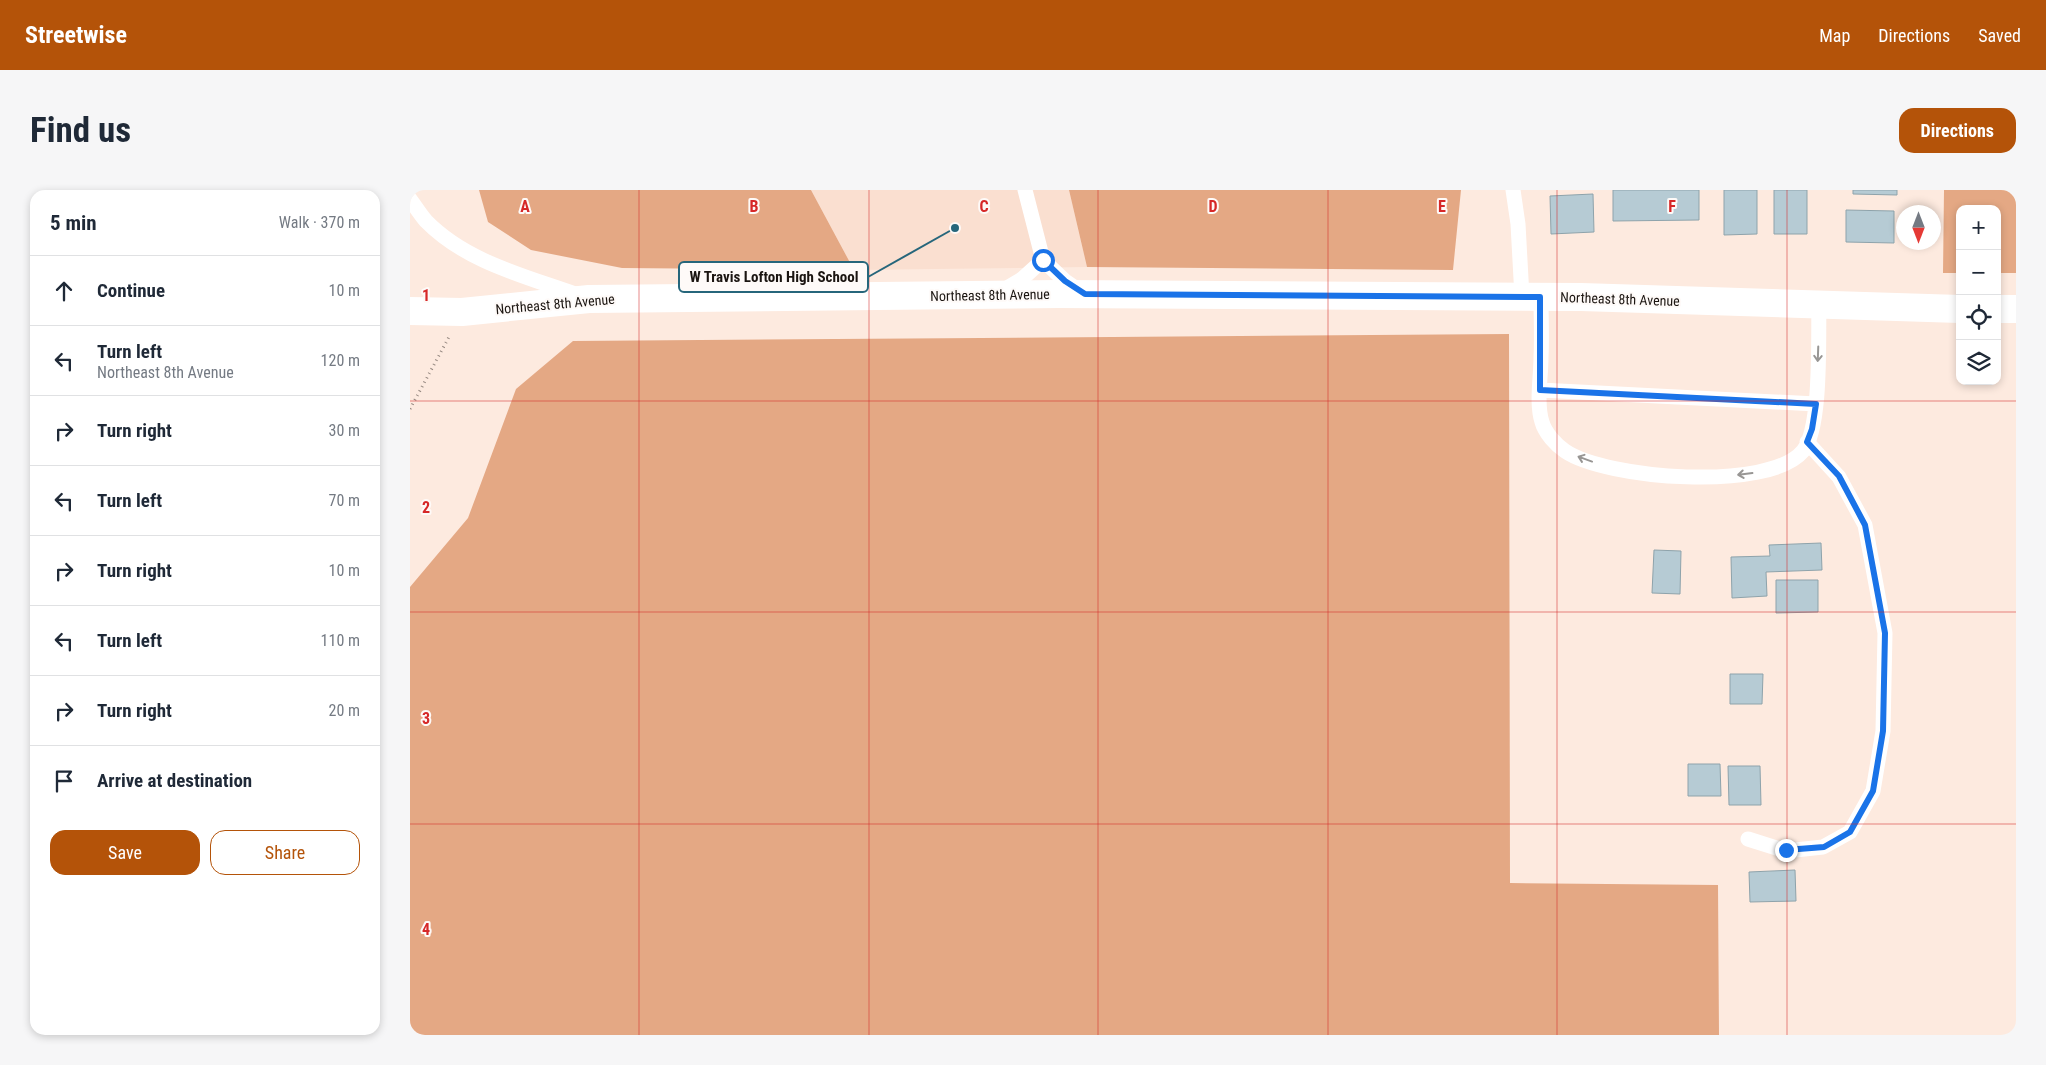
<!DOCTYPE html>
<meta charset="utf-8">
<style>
:root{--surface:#fff;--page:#f6f6f7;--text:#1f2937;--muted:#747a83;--line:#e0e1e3;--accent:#b45309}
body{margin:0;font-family:"Roboto Condensed",sans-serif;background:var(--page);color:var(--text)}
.controls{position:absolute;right:15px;top:15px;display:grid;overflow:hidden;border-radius:10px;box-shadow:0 2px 8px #0003}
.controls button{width:45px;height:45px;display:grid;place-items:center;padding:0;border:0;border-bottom:1px solid var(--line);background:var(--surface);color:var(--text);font:25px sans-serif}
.compass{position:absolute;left:1486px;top:15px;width:45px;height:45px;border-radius:50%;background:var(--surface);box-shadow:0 2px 8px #0003;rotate:180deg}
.stop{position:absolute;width:15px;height:15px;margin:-11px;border:4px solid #1a73e8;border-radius:50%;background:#fff}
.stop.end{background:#1a73e8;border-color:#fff;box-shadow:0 1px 5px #0008}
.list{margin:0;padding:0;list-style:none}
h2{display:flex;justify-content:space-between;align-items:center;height:65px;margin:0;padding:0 20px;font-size:21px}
h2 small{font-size:16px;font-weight:400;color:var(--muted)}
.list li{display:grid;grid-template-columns:32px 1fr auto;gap:15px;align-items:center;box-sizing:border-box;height:70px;padding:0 20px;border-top:1px solid var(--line)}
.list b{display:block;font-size:19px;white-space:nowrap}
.list p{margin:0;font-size:16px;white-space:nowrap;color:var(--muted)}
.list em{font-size:16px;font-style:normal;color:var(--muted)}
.actions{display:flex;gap:10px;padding:15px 20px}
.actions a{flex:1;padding:11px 0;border:1px solid var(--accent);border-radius:15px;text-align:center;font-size:18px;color:var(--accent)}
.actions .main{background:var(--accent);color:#fff}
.icon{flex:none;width:28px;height:28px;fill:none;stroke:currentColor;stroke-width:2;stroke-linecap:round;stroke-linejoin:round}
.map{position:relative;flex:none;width:1606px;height:845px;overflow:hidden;border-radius:15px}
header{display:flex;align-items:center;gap:30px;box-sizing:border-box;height:70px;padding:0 25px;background:var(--accent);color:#fff}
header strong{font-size:24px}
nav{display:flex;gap:28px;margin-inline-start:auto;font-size:18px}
.intro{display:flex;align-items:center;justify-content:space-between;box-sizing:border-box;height:120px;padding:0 30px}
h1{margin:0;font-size:35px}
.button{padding:12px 22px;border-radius:15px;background:var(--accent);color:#fff;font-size:18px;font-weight:700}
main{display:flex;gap:30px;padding:0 30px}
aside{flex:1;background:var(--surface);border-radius:15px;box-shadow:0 2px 8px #0003}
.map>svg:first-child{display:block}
.built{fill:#fadfd0}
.forest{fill:#e4a884}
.building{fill:#b6cbd4;stroke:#8ea3ab}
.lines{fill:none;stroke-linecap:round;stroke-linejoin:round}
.path{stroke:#958880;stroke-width:3;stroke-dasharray:1 4;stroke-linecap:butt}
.service{stroke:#fff;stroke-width:15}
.minor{stroke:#fff;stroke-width:28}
.oneway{stroke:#989694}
.route{stroke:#1a73e8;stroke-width:6}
.grid{fill:none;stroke:#d62828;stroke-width:1;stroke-opacity:0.55}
.labels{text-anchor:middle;stroke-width:4;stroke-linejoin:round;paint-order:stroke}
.street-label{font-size:14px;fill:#1b1511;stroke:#fefaf8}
.grid-label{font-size:16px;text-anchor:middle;font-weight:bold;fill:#d62828;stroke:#fefaf8;stroke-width:4;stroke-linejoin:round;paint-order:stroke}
.leader{fill:none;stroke:#26667b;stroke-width:2}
.callout-dot{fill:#26667b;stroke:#fefaf8;stroke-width:2}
.callout{fill:#fefaf8;stroke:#26667b;stroke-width:2}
.callout-label{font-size:15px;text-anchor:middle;font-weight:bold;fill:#1b1511}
</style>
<header>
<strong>Streetwise</strong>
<nav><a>Map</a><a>Directions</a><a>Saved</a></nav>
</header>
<div class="intro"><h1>Find us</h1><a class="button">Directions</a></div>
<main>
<aside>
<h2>5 min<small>Walk · 370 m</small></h2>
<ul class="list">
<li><svg class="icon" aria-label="ahead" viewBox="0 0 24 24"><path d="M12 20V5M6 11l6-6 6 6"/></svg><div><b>Continue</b></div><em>10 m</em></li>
<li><svg class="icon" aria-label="left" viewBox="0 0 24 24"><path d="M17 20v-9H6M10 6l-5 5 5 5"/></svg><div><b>Turn left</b><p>Northeast 8th Avenue</p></div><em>120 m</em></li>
<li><svg class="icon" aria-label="right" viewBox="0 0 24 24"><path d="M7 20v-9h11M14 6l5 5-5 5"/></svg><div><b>Turn right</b></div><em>30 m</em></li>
<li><svg class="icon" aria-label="left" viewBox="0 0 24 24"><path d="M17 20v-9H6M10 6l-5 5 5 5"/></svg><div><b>Turn left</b></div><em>70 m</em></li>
<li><svg class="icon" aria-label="right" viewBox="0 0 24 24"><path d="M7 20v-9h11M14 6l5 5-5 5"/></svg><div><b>Turn right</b></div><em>10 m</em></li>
<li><svg class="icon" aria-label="left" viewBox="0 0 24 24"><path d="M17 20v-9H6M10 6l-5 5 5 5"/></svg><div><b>Turn left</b></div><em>110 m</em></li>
<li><svg class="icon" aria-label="right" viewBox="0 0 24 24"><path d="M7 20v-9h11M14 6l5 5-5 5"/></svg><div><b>Turn right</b></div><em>20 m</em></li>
<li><svg class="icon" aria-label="arrive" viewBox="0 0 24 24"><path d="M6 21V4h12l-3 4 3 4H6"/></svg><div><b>Arrive at destination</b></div></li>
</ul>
<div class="actions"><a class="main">Save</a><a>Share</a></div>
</aside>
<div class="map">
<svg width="1606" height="845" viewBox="0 0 1606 845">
<rect width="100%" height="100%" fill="#fdeadf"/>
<path class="built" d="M401 0H659L677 77 444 80Z"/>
<path class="forest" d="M69 0H401L444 80 212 78 121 60 78 32Z
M659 0H1051L1043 80 677 77Z
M1534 0H1606V83H1587V19H1550V83H1533Z
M1099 144 1100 693 1308 695 1309 845H0V397L58 328 106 199 163 151Z"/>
<path class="building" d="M1203 0H1289V30L1203 31Z
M1314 0H1347V44L1314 45Z
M1364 0H1397V44H1364Z
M1443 0H1487V5L1443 4Z
M1183 4 1184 42 1141 44 1140 6Z
M1436 20 1484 21V53L1436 52Z
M1411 353 1412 380 1356 382 1357 406 1322 408 1321 367 1360 366 1359 355Z
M1244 360 1271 361 1270 404 1242 403Z
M1366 390H1408V422L1366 423Z
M1320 484H1353L1352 514H1320Z
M1278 574H1310L1311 606H1278Z
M1318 576H1350L1351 615H1319Z
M1385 680 1386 711 1340 712 1339 682Z"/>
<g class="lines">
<path class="path" d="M0 219 39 147"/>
<path class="service" d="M615 0 633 70
M1103 0 1108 34 1112 107
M0 9C5 16 10 24 16 31 56 72 115 86 168 105
M592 101 612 89 633 70 655 91 671 102
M1131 107C1131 127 1132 147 1131 167 1131 188 1126 213 1132 232 1135 243 1146 255 1155 261 1196 289 1359 302 1393 261 1412 238 1408 147 1409 115
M1130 200 1406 214
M1338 649 1376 661 1413 657 1440 642 1463 601 1473 541 1475 443 1455 335 1429 287 1397 252"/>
<path class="minor" d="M1587 119H1606
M0 121 52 122 179 109 648 104 1171 107 1550 119"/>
</g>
<defs><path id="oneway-shaft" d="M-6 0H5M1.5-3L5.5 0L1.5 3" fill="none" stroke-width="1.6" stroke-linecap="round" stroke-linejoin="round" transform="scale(1.25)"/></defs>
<g class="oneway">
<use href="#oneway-shaft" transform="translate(1408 164) rotate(92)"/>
<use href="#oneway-shaft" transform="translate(1175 269) rotate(-160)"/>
<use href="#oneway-shaft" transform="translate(1335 284) rotate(173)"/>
</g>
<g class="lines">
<path class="route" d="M633 70 655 91 675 104 1130 107V200L1406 214 1402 239 1397 252 1429 286 1455 335 1475 443 1473 541 1463 601 1440 642 1414 657 1376 660"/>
</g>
<path class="grid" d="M229 0V845M459 0V845M688 0V845M918 0V845M1147 0V845M1377 0V845M0 211H1606M0 422H1606M0 634H1606"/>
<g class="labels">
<g class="street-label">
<text transform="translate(580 105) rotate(-1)" y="5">Northeast 8th Avenue</text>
<text transform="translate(1210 109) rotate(2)" y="5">Northeast 8th Avenue</text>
<text transform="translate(145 114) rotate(-5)" y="5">Northeast 8th Avenue</text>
</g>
</g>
<g class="grid-label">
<text x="115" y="22">A</text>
<text x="344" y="22">B</text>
<text x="574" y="22">C</text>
<text x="803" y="22">D</text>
<text x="1032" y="22">E</text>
<text x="1262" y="22">F</text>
<text x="16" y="111">1</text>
<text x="16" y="323">2</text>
<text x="16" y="534">3</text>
<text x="16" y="745">4</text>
</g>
<path class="leader" d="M545 38L458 87"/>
<circle class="callout-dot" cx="545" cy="38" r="5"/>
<rect class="callout" x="269" y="72" width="189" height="30" rx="5"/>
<g class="callout-label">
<text x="364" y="92">W Travis Lofton High School</text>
</g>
</svg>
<div class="controls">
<button>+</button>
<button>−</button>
<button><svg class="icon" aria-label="locate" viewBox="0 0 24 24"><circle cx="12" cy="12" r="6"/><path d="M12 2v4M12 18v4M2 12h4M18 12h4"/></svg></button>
<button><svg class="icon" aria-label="layers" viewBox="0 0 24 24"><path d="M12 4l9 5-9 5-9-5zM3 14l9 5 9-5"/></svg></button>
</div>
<svg class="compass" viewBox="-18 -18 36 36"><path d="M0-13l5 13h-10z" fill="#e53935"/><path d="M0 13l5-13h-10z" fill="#747a83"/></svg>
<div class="stop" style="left:633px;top:70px"></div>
<div class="stop end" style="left:1376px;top:660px"></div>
</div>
</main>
